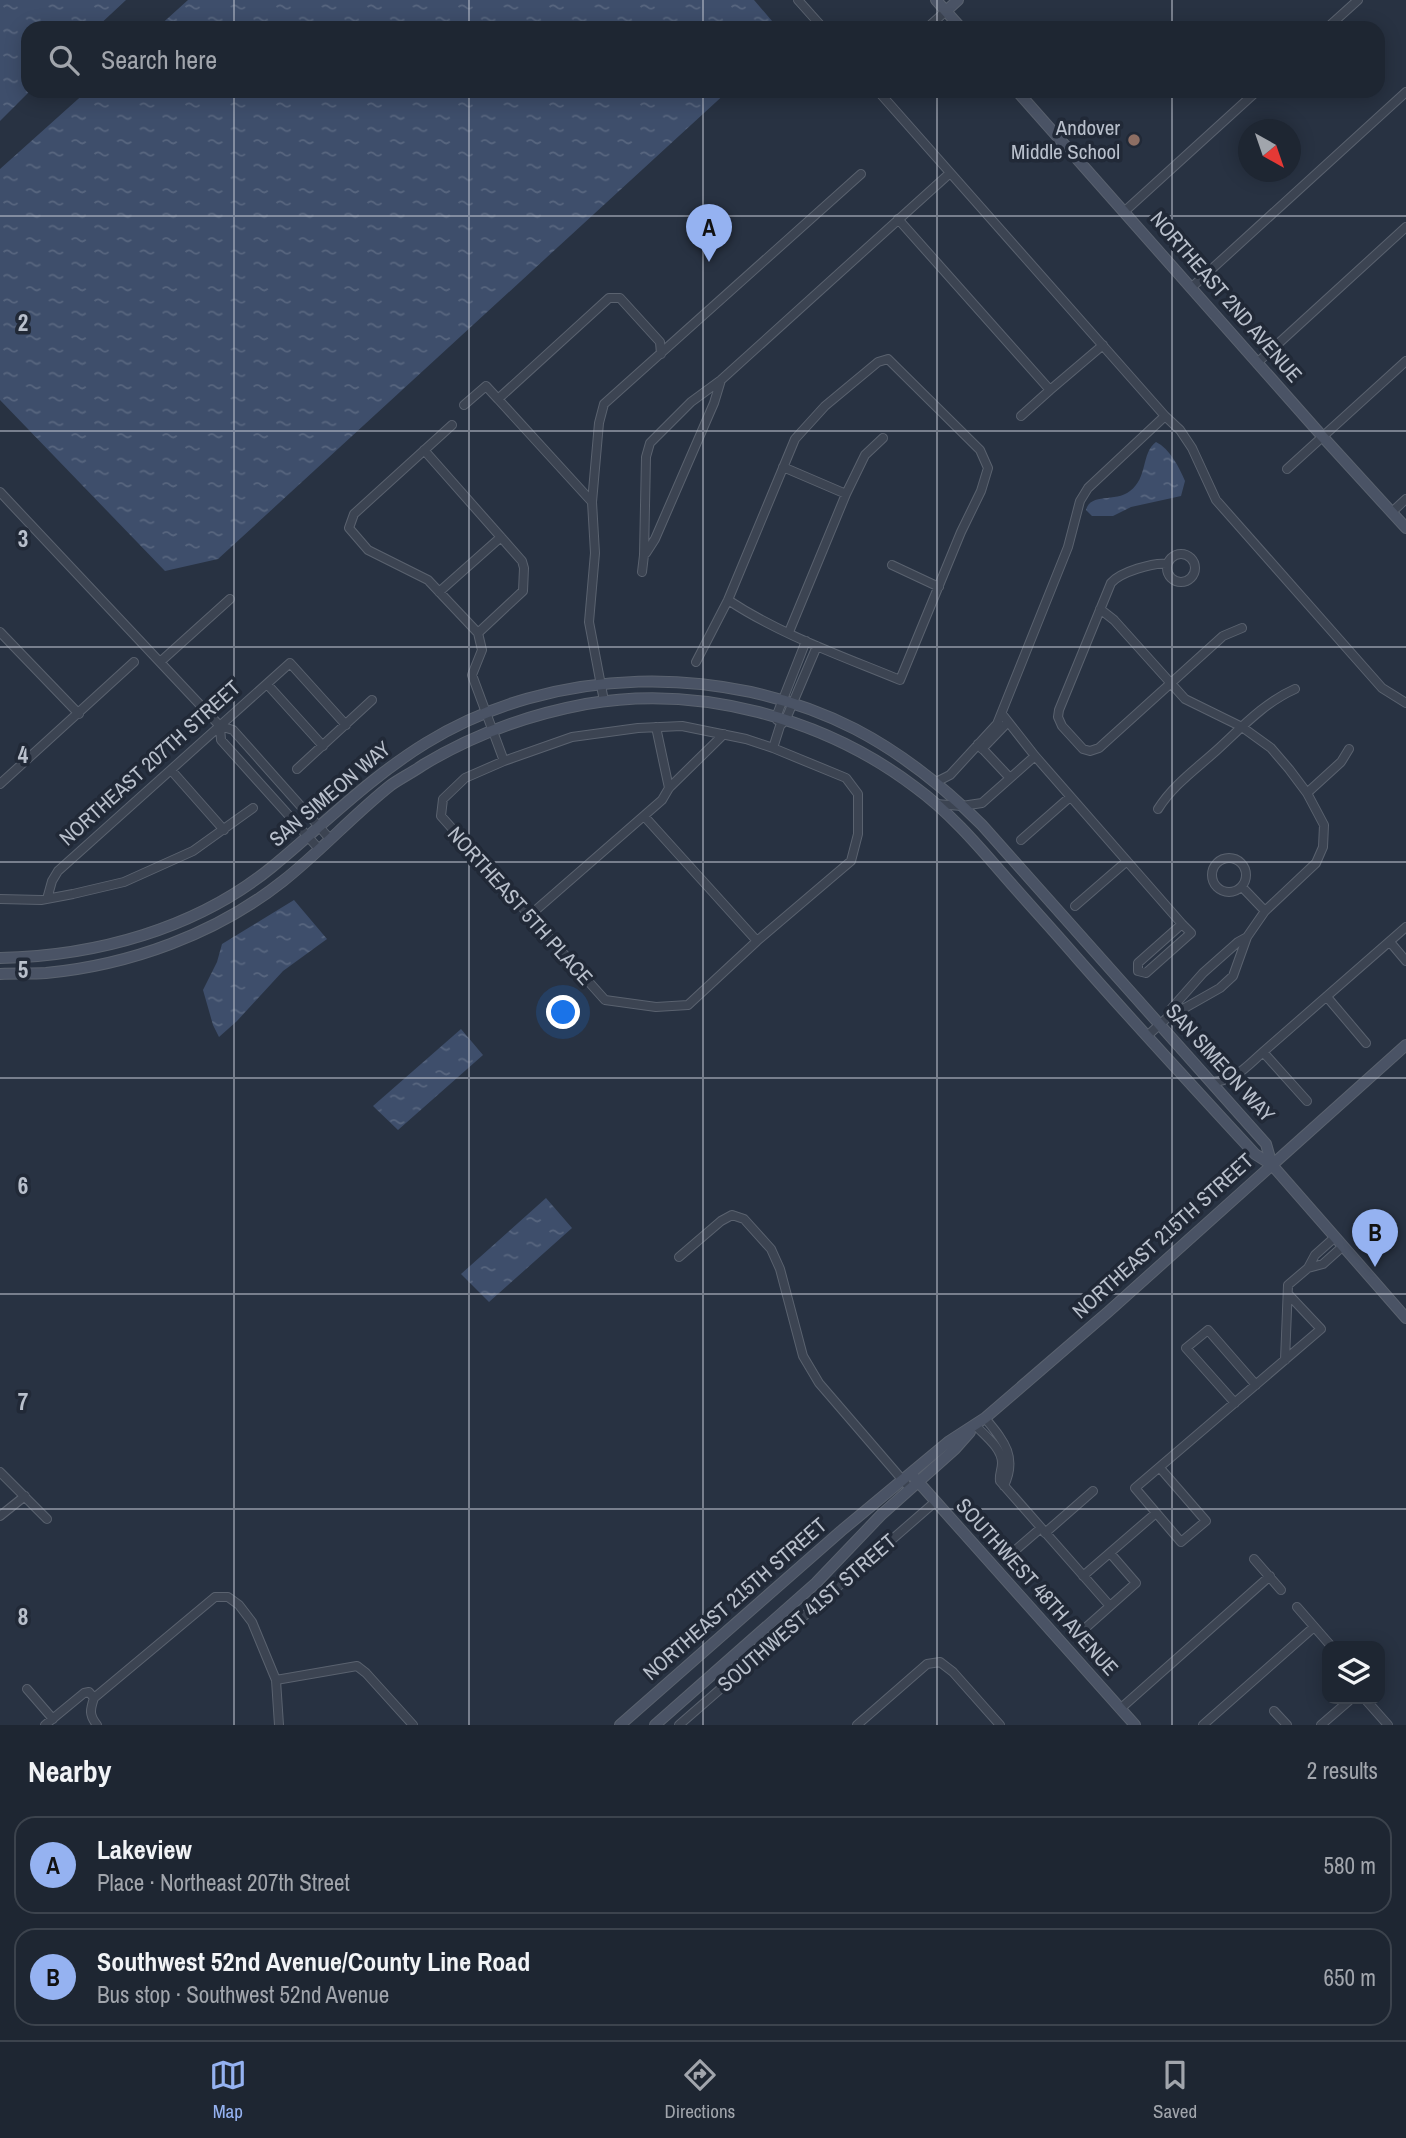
<!DOCTYPE html>
<meta charset="utf-8">
<style>
:root{--surface:#1e2632;--page:#2b323e;--text:#f1f3f6;--muted:#a1a5ac;--line:#3c434d;--accent:#95b2f1}
body{margin:0;font-family:"Archivo Narrow",sans-serif;background:var(--page);color:var(--text)}
.controls{position:absolute;right:21px;bottom:21px;display:grid;overflow:hidden;border-radius:14px;box-shadow:0 4px 18px #0003}
.controls button{width:63px;height:63px;display:grid;place-items:center;padding:0;border:0;border-bottom:2px solid var(--line);background:var(--surface);color:var(--text);font:35px sans-serif}
.compass{position:absolute;left:1238px;top:119px;width:63px;height:63px;border-radius:50%;background:var(--surface);box-shadow:0 4px 18px #0003;rotate:140deg}
.you{position:absolute;left:564px;top:1013px;width:24px;height:24px;margin:-18px;border:5px solid #fff;border-radius:50%;background:#1a73e8;box-shadow:0 0 0 10px #1a73e833}
.badge{display:grid;place-items:center;width:46px;height:46px;border-radius:50%;background:var(--accent);color:#111;font-size:23px;font-weight:700}
.pin{position:absolute;translate:-50% -58px;filter:drop-shadow(0 2px 4px #0008)}
.pin::after{content:'';position:absolute;top:37px;width:24px;height:21px;background:inherit;clip-path:polygon(0 0,100% 0,50% 100%)}
.list{margin:0;padding:0;list-style:none}
h2{display:flex;justify-content:space-between;align-items:center;height:91px;margin:0;padding:0 28px;font-size:30px}
h2 small{font-size:23px;font-weight:400;color:var(--muted)}
.list li{display:grid;grid-template-columns:46px 1fr auto;gap:21px;align-items:center;box-sizing:border-box;height:98px;margin:0 14px 14px;padding:0 14px;border:2px solid var(--line);border-radius:21px}
.list b{display:block;font-size:26px;white-space:nowrap}
.list p{margin:0;font-size:23px;white-space:nowrap;color:var(--muted)}
.list em{font-size:23px;font-style:normal;color:var(--muted)}
.icon{flex:none;width:38px;height:38px;fill:none;stroke:currentColor;stroke-width:2;stroke-linecap:round;stroke-linejoin:round}
.map{position:relative;flex:none;width:1406px;height:1725px;overflow:hidden}
.search{position:absolute;background:var(--surface);box-shadow:0 4px 18px #0003;left:21px;right:21px;top:21px;height:77px;display:flex;align-items:center;gap:18px;box-sizing:border-box;padding:0 24px;border-radius:21px;color:var(--muted);font-size:26px}
.sheet{height:315px;background:var(--surface)}
nav{display:flex;justify-content:space-around;align-items:center;box-sizing:border-box;height:98px;border-top:2px solid var(--line);background:var(--surface);font-size:19px;color:var(--muted)}
nav a{display:grid;justify-items:center;gap:4px}
nav .on{color:var(--accent)}
.map>svg:first-child{display:block}
.water{fill:url(#water-ripples)}
.lines{fill:none;stroke-linecap:round;stroke-linejoin:round}
.street-casing{stroke:#5a626f;stroke-width:10}
.secondary-casing{stroke:#5a626f;stroke-width:12}
.street{stroke:#3c4452;stroke-width:8}
.secondary{stroke:#4a5365;stroke-width:10}
.grid{fill:none;stroke:#b9c0cc;stroke-width:2;stroke-opacity:0.55}
.education-dot{fill:#8d6e63;stroke:#212937;stroke-width:2.5}
.labels{text-anchor:middle;stroke-width:7;stroke-linejoin:round;paint-order:stroke}
.poi-label{font-size:21px;fill:#b9c0cc;stroke:#212937;text-anchor:end}
.street-label{font-size:21px;fill:#b9c0cc;stroke:#212937}
.grid-label{font-size:23px;text-anchor:middle;font-weight:bold;fill:#b9c0cc;stroke:#212937;stroke-width:7;stroke-linejoin:round;paint-order:stroke}
</style>
<div class="map">
<svg width="1406" height="1725" viewBox="0 0 1406 1725">
<defs>
<pattern id="water-ripples" width="26" height="14" patternUnits="userSpaceOnUse" patternTransform="scale(1.75)"><rect width="26" height="14" fill="#3e4e6b"/><path d="M2 4q2-2 4 0t4 0M15 11q2-2 4 0t4 0" fill="none" stroke="#58667f"/></pattern>
</defs>
<rect width="100%" height="100%" fill="#283242"/>
<path class="water" d="M0 0H126L96 28H28V91H30L0 121Z
M188 0H754L778 28H157Z
M87 91H728L218 559 165 571 0 400V169Z
M1156 442C1170 449 1179 467 1185 481L1181 496 1131 507 1113 516H1092L1086 510C1091 492 1115 503 1130 491 1148 478 1141 453 1156 442Z
M294 900 327 939 283 971 237 1021 219 1037 213 1025 203 990 217 962 222 944Z
M461 1029 483 1055 398 1130 373 1106Z
M546 1198 572 1228 489 1302 461 1274Z"/>
<g class="lines">
<defs>
<path id="street" d="M798 0 823 28
M927 28 946 11
M1327 28 1358 0
M878 91 1165 416 1088 488 1080 501 1068 547 997 724 950 775 936 782
M1125 211 1257 91
M898 219 1050 390 1103 345
M1192 287 1406 92
M1257 363 1406 227
M464 405 486 386 498 399
M1021 416 1050 390
M1165 416 1180 430 1192 448 1216 500 1382 688 1406 703
M452 425 354 514 349 528 368 550 428 580 478 633 482 650 472 675 504 761
M424 450 522 561 524 568 523 591 478 633
M783 467 846 494
M1287 469 1406 361
M0 492 220 726 233 730 330 839
M592 502 498 399 609 298H620L660 342 661 354
M1392 512 1406 499
M646 553 655 539 714 403 721 380
M1167 568a14 14 0 1 1 28 0a14 14 0 1 1-28 0Z
M1167 564C1154 562 1120 572 1111 583L1059 710 1058 717 1062 726 1083 749 1090 751 1099 748 1223 636 1242 628
M892 565 939 587
M642 572 644 555 646 457 650 443 691 402 721 380 950 173
M439 592 501 537
M1100 609 1114 620 1185 699 1242 727 1271 748 1289 769 1307 793 1324 825 1323 847 1316 863 1265 911 1247 937 1233 976 1220 988 1167 1018
M0 632 79 714
M789 632 846 494 865 455 883 438
M160 662 230 599
M696 662 728 600 795 439 825 406 878 362 888 359 980 450 988 468 981 491 961 532 900 680C842 656 781 635 728 600
M267 684 323 746
M604 701 589 622 595 553 592 502 599 423 604 404 861 174
M1002 714 1035 756 1182 924 1191 933 1146 973 1138 971V963L1182 924
M777 720 776 717 806 641
M220 726 221 740 319 849
M682 726 746 739 773 748 846 778 858 794V834L851 861 757 941 688 1005 656 1007 605 1000 441 816 443 799 465 778 504 761 572 737 638 728Z
M656 727 669 788
M978 744 1010 778
M773 748 780 726 786 719 817 646
M982 749 1007 723
M297 769 372 700
M171 770 224 830
M0 784 134 662
M1307 793 1341 762 1349 749
M936 804 962 806 982 803 1035 756
M1158 809C1173 785 1196 769 1217 750 1241 728 1265 702 1295 689
M644 816 757 941
M1021 840 1070 797
M1212 875a17 17 0 1 1 34 0a17 17 0 1 1-34 0Z
M1242 887 1265 911
M0 899 41 900 73 894 124 882 193 851 253 808
M47 899 52 881 58 871 290 663 346 725
M1075 906 1127 861
M529 916 662 800 669 788 724 734
M1390 942 1406 961
M1327 997 1366 1043
M1147 1036 1167 1018 1171 1009 1203 973 1238 942 1247 937
M1211 1082C1235 1081 1245 1068 1263 1052
M1307 1101 1263 1052 1406 927
M679 1257 721 1221 732 1215 744 1219 771 1249 780 1269 803 1356 819 1383 906 1484
M1308 1268 1323 1264 1342 1247
M1285 1360 1288 1285 1308 1268 1315 1255 1334 1238
M1235 1403 1186 1348 1208 1330 1256 1385
M985 1418C1003 1440 1018 1456 1004 1486
M975 1425C985 1436 1002 1448 1002 1463 1002 1470 999 1474 1000 1481L1110 1606
M1160 1468 1206 1521 1181 1542 1135 1488 1321 1329 1288 1294
M0 1472 47 1519
M0 1516 25 1496
M1045 1533 1093 1491
M1012 1553 1041 1528
M1254 1559 1281 1590
M1083 1576 1156 1513
M1297 1607 1331 1646
M1082 1631 1136 1583 1110 1553
M276 1680 357 1666 366 1673 413 1725
M27 1689 53 1719
M1365 1699 1388 1725
M1120 1709 1270 1576
M1274 1711 1287 1725
M45 1725 84 1693 89 1692 94 1698
M97 1725C89 1715 90 1710 94 1698L215 1597H228L239 1605 252 1622 276 1680 279 1725
M679 1725 935 1502
M857 1725 927 1664 940 1662 953 1672 1000 1725
M1203 1725 1314 1627
M1321 1725 1351 1699"/>
<path id="secondary" d="M936 0 961 28
M946 11 958 0
M1017 91 1322 436 1406 528
M0 958C96 956 196 929 272 867 323 825 369 778 426 743 552 665 724 662 855 729 903 754 944 787 982 825L1266 1144 1272 1165
M0 974C15 973 31 974 46 973 130 965 216 934 283 881 321 851 353 815 391 785 401 778 413 772 423 765 474 734 527 715 586 704 699 684 824 718 915 787 948 811 975 842 1001 872 1026 901 1052 929 1077 958 1135 1024 1195 1089 1255 1154L1272 1165 1406 1318
M913 1476 1135 1725
M620 1725 841 1531 948 1442 985 1418 1108 1312 1406 1045
M655 1725 816 1583 881 1515 955 1449 970 1432"/>
</defs>
<use href="#street" class="street-casing"/>
<use href="#secondary" class="secondary-casing"/>
<use href="#street" class="street"/>
<use href="#secondary" class="secondary"/>
</g>
<path class="grid" d="M234 0V28M469 0V28M703 0V28M937 0V28M1172 0V28M234 91V1725M469 91V1725M703 91V1725M937 91V1725M1172 91V1725M0 216H1406M0 431H1406M0 647H1406M0 862H1406M0 1078H1406M0 1294H1406M0 1509H1406"/>
<circle class="education-dot" cx="1134" cy="140" r="7"/>
<g class="labels">
<g class="poi-label">
<text x="1120" y="135">Andover<tspan x="1120" dy="24">Middle School</tspan></text>
</g>
<g class="street-label">
<text transform="translate(1226 297) rotate(49)" y="7">NORTHEAST 2ND AVENUE</text>
<text transform="translate(150 763) rotate(-42)" y="7">NORTHEAST 207TH STREET</text>
<text transform="translate(330 794) rotate(-40)" y="7">SAN SIMEON WAY</text>
<text transform="translate(520 906) rotate(48)" y="7">NORTHEAST 5TH PLACE</text>
<text transform="translate(1220 1063) rotate(48)" y="7">SAN SIMEON WAY</text>
<text transform="translate(1163 1236) rotate(-42)" y="7">NORTHEAST 215TH STREET</text>
<text transform="translate(1037 1587) rotate(48)" y="7">SOUTHWEST 48TH AVENUE</text>
<text transform="translate(735 1599) rotate(-41)" y="7">NORTHEAST 215TH STREET</text>
<text transform="translate(807 1613) rotate(-41)" y="7">SOUTHWEST 41ST STREET</text>
</g>
</g>
<g class="grid-label">
<text x="23" y="331">2</text>
<text x="23" y="547">3</text>
<text x="23" y="763">4</text>
<text x="23" y="978">5</text>
<text x="23" y="1194">6</text>
<text x="23" y="1410">7</text>
<text x="23" y="1625">8</text>
</g>
</svg>
<div class="controls">
<button><svg class="icon" aria-label="layers" viewBox="0 0 24 24"><path d="M12 4l9 5-9 5-9-5zM3 14l9 5 9-5"/></svg></button>
</div>
<svg class="compass" viewBox="-18 -18 36 36"><path d="M0-13l5 13h-10z" fill="#e53935"/><path d="M0 13l5-13h-10z" fill="#a1a5ac"/></svg>
<div class="you"></div>
<div class="pin badge" style="left:709px;top:262px">A</div>
<div class="pin badge" style="left:1375px;top:1267px">B</div>
<div class="search"><svg class="icon" aria-label="search" viewBox="0 0 24 24"><circle cx="10" cy="10" r="6"/><path d="M15 15l6 6"/></svg>Search here</div>
</div>
<section class="sheet">
<h2>Nearby<small>2 results</small></h2>
<ul class="list">
<li><span class="badge">A</span><div><b>Lakeview</b><p>Place · Northeast 207th Street</p></div><em>580 m</em></li>
<li><span class="badge">B</span><div><b>Southwest 52nd Avenue/County Line Road</b><p>Bus stop · Southwest 52nd Avenue</p></div><em>650 m</em></li>
</ul>
</section>
<nav>
<a class="on"><svg class="icon" aria-label="map" viewBox="0 0 24 24"><path d="M3 6l6-2 6 2 6-2v14l-6 2-6-2-6 2zM9 4v14M15 6v14"/></svg>Map</a>
<a><svg class="icon" aria-label="directions" viewBox="0 0 24 24"><path d="M12 3l9 9-9 9-9-9zM9 14v-3h6M13 9l2 2-2 2"/></svg>Directions</a>
<a><svg class="icon" aria-label="saved" viewBox="0 0 24 24"><path d="M7 4h10v16l-5-4-5 4z"/></svg>Saved</a>
</nav>
